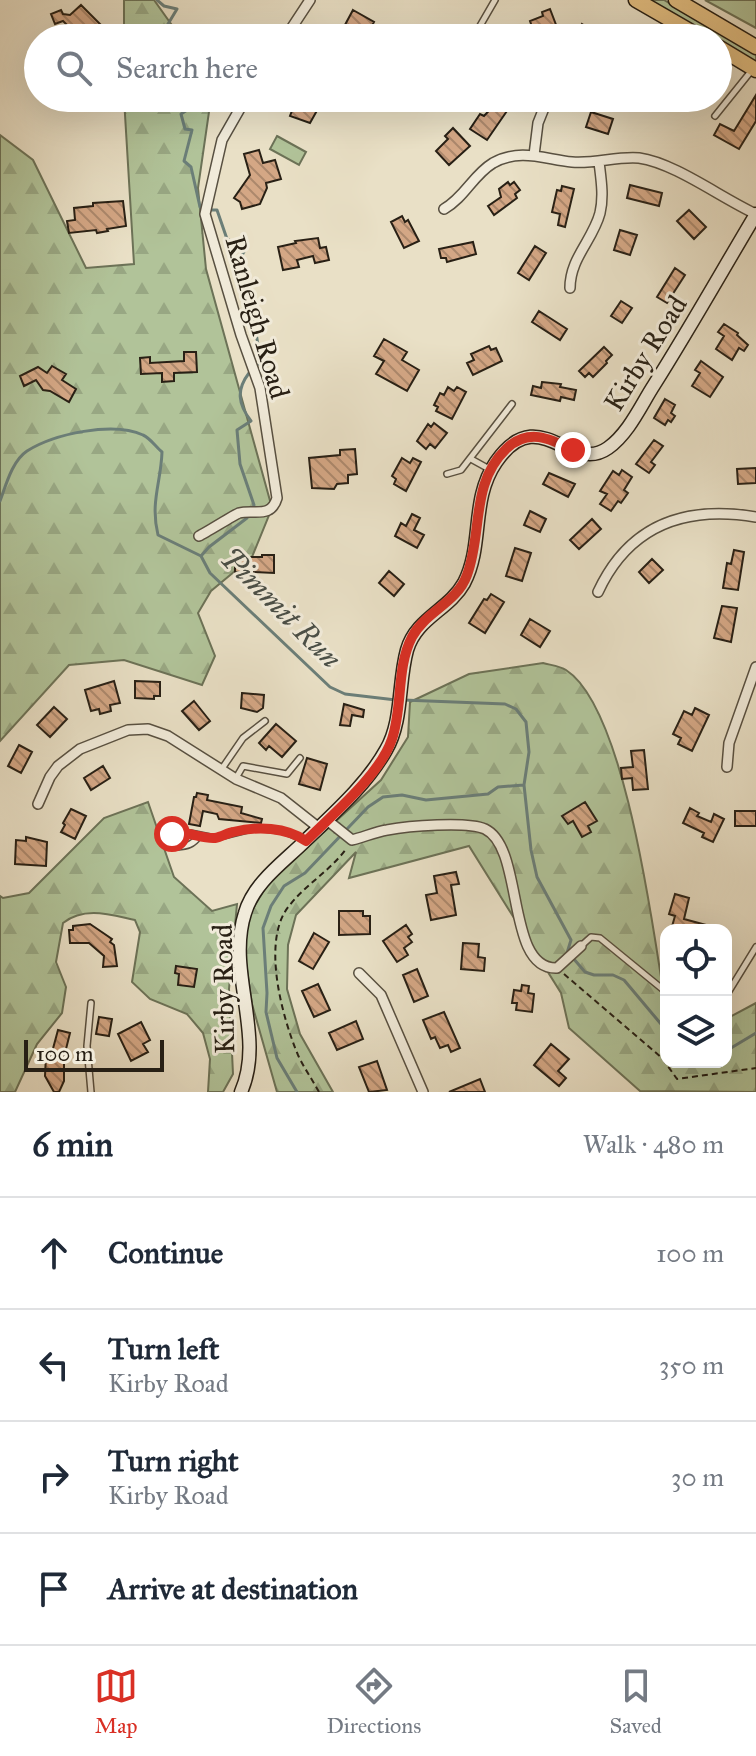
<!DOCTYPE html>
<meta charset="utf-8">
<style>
:root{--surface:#fff;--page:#f2f2f3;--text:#1f2937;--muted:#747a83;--line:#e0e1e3;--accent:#d93025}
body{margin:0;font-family:"IM FELL Great Primer",serif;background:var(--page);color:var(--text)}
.controls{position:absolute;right:24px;bottom:24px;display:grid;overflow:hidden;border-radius:16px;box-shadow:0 8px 32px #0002}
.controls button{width:72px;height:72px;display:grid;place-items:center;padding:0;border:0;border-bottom:2px solid var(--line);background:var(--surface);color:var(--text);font:40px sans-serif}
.scale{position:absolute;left:24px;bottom:20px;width:140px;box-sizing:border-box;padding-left:8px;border:4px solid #282015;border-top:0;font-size:22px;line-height:28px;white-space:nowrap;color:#282015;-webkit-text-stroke:6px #f1ebda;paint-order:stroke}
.stop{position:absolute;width:24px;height:24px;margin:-18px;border:6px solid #d93025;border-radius:50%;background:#fff}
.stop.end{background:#d93025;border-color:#fff;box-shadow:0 2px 8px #0008}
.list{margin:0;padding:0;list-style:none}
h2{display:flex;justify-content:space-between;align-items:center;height:104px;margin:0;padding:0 32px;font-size:34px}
h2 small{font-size:26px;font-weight:400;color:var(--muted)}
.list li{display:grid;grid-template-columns:52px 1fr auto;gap:24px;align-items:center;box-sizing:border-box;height:112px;padding:0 32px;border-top:2px solid var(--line)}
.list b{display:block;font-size:30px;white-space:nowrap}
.list p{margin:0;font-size:26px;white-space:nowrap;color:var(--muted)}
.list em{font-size:26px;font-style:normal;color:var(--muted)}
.icon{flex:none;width:44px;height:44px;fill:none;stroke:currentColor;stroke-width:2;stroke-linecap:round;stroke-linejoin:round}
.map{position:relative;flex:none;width:756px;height:1092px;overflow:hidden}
.search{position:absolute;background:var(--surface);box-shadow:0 8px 32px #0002;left:24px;right:24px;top:24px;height:88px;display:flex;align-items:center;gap:20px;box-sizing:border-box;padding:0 28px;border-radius:44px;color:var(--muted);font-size:30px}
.sheet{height:552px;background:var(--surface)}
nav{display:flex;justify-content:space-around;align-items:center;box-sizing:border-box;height:112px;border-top:2px solid var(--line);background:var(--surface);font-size:22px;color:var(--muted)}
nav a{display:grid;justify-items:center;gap:4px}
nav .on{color:var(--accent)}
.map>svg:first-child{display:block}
.green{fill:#b1c399;stroke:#6c7257;stroke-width:2}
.forest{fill:url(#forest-firs);stroke:#6c7257;stroke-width:2}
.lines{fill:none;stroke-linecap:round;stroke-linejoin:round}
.stream{stroke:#6b7e78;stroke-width:3}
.building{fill:url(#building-back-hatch);stroke:#282015;stroke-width:2}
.service-casing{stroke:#585041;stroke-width:8}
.minor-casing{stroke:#585041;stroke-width:12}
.secondary-casing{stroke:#282015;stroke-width:15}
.primary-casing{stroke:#282015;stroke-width:17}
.path{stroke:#282015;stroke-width:2;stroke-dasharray:6 4;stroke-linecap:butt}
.service{stroke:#f1ebda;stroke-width:5}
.minor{stroke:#f1ebda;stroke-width:9}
.secondary{stroke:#f1ebda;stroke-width:12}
.primary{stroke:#e4c083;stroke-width:14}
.route{stroke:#d93025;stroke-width:10}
.labels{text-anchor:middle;stroke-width:6;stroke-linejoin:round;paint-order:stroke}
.street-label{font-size:28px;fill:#282015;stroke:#f1ebda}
.water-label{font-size:30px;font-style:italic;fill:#4a4f47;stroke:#f1ebda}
</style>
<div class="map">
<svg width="756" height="1092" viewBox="0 0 756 1092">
<defs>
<pattern id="forest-firs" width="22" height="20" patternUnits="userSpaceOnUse" patternTransform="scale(2)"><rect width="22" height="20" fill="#b1c399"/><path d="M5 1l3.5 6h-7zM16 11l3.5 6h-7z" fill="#98a783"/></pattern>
<pattern id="building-back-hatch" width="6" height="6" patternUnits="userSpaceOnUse" patternTransform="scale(2)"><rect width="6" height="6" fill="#d4a785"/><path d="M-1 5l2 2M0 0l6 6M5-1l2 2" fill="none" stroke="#ac886c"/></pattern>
</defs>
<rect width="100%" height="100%" fill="#e9e0c6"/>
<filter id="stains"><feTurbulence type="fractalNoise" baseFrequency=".0025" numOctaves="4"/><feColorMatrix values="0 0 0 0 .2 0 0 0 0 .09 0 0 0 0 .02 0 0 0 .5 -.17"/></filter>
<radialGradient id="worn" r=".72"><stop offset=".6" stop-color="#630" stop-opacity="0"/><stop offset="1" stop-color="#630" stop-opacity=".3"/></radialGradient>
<path class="green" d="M643 0H664L756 55V66L718 44V38H708Z
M705 0H756V28Z
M277 136 306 152 299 165 270 149Z"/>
<path class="forest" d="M124 0H154L181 38H124Z
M124 98H211L198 188 206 269 272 508 252 557 211 591 198 613 215 656 202 685 124 660 69 665 0 741V135L33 160 86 268 134 264Z
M543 663C550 665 560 666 566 670 624 707 652 921 663 990L666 992V1062H726V1019L756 1003V1092L640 1091 569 1028 561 993 469 846 349 878 356 852 296 915 288 945 287 989 300 1034 333 1092H277L252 1004 244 949 246 920 269 882 381 780 408 737 410 702 469 674Z
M148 802 174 877 212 911 237 904 229 989 233 1074 223 1092H208L210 1059 203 1033 187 1014 150 999 132 982 140 932 135 920C111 915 85 906 63 923L56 962 66 987 62 1013 37 1044 15 1092H0V896L3 898 29 893 104 818Z"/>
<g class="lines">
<path class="stream" d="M157 0 164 6 177 9 165 29 166 38
M194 98 195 105 181 114 185 129 192 130 184 161 191 167 200 207
M210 210H217L227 239 246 248 241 257
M235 266 248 285 261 363 259 364
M249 373C236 390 238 404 251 421L237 430 240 464 254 505 253 508
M0 501C6 485 12 461 27 451 54 434 113 421 143 435 150 438 156 447 162 452 161 483 150 502 158 535L201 556 210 573 330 687 345 694 396 700
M201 556 209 547 247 518
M403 700 505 704 516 709 526 722 529 752 524 785 531 850 537 877 571 940 567 953
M573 958 585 972 594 975H613L624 980 666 1030
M726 1051 756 1033
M297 1092 277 1058 266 1012 267 993 263 928 271 906 284 886 305 873 368 807 383 797 402 795 426 800 488 794 498 787 524 785"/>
</g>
<path class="building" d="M81 5 100 24 86 38 82 34 79 37 63 21 55 24 51 14 61 10 63 14 70 15Z
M550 9 558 30 551 33 553 38H536L530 21 543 16 542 12Z
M353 10 374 22 368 33 358 27 352 38H344L339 36Z
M582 24 605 38H582L576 34Z
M756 95V121L739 149 714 135 720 124 734 131Z
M297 98H324L310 123 290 116Z
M498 101 509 108 487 140 470 129 480 114 484 116Z
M591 112 613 119 608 134 586 127Z
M453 128 470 146 449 165 436 151 448 139 445 136Z
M259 150 263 163 275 160 281 179 266 183 267 188 260 204 242 209 240 202 234 198 250 175 244 154Z
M508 182 510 185 514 182 520 190 515 194 517 198 494 215 488 206 501 197 499 189Z
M630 185 662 193 659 206 627 198Z
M562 186 574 189 565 227 558 225 560 214 552 212 557 190 561 191Z
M123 201 126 226 107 229 108 231 97 233 96 230 69 233 67 221 75 220 74 208 93 206V203Z
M689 210 706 227 694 239 677 221Z
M402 216 405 222 408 220 419 241 404 248 391 222Z
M620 230 637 235 630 255 614 250Z
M318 238 320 248 326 247 329 260 315 263 313 256 297 260 299 267 283 270 278 247 296 243 295 241Z
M473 242 476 254 447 262 446 258H441L439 249Z
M535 246 546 253 529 280 518 273Z
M675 268 685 275 667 303 657 297Z
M621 301 632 308 622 323 611 316Z
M539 311 567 329 560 340 532 322Z
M724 324 738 333 737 335 748 345 744 351 739 348 732 360 716 349 724 336 718 332Z
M384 339 407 352 402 360 419 370 407 391 376 374 384 361 374 356Z
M489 346 491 350 496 348 502 361 473 375 467 363 474 360 471 354Z
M604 347 612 355 606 361 607 363 593 377 589 373 585 377 579 371Z
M184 352H196L197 372 174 373V381L162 382V373L141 374 140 358 150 357V363L184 361Z
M701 361 723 377 710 397 692 386 700 373 695 370Z
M52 366 66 374 62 380 76 389 69 402 50 391 43 390 36 380 24 386 20 376 38 367 47 373Z
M542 382 561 384 560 387 576 390 574 400 561 397 560 401 531 395 533 386 541 388Z
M448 387 454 391 457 387 466 392 452 419 436 411 438 407 434 405 440 393 444 395Z
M665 399 675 405 671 413 675 416 671 422 668 420 665 425 654 418Z
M434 423 447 433 435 448 430 444 426 449 417 441 428 424 431 427Z
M654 440 663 446 651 462 655 465 649 473 636 464Z
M355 449 357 474 348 475V483L337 484 334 489 312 488 309 458 340 455V450Z
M402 458 410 463 413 458 421 462 406 491 394 484 396 479 392 476Z
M756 468V483L738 484 737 469Z
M622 470 632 477 624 490 628 493 621 503 618 501 611 511 600 504 607 494 600 491 613 471 619 475Z
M549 473 575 484 568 497 543 484Z
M530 511 546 519 540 532 524 525Z
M412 514 420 518 414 530 424 535 417 548 395 536 401 523 406 526Z
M592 519 601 529 579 549 570 540Z
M515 548 531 553 522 581 506 576Z
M734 550 744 552 738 590 723 588 727 563 731 564Z
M262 555H274V573L252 572 251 586 245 573 235 572V557H262Z
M652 559 663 570 649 583 639 572Z
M389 571 404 584 394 596 379 583Z
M491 594 504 602 485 633 469 623 484 599 487 600Z
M722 606 737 608 731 642 714 638Z
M530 619 550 631 540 647 521 635Z
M114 681 120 703 110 705 111 711 100 714 99 709 91 711 85 690Z
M135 681 160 682V696H154V699L135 698Z
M242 693 264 695 263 708 257 712 241 708Z
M194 701 210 721 199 730 182 711Z
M344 704 364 710 363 717 352 715 350 726 340 725Z
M54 707 67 719 50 737 37 725Z
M695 708 709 715 692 751 678 744 681 738 673 734 684 711 692 715Z
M276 724 296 741 282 757 269 746 266 750 259 743Z
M19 745 32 752 21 773 8 766Z
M644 750 648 789 633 790 632 778 622 779 621 768 633 767 631 751Z
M307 758 327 764 320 790 299 784Z
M103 766 110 778 91 790 84 778Z
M197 793 208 795 207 800 242 807 241 813 262 819 261 823 219 819 217 814 203 811 200 826 189 824 194 797H196Z
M585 802 597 821 588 826 591 832 582 837 573 821 568 824 562 816Z
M690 808 699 813 697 816 711 822 714 814 724 819 713 842 702 837 704 833 683 823Z
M71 809 86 816 75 839 61 832 65 825 63 823Z
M735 811H756V826H735Z
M26 837 47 842 46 866 15 864 16 840 26 841Z
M456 872 459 884 451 885 456 915 431 920 426 895 437 893 434 876Z
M675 894 689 898 684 919 717 928 716 930H671L675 916 669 914Z
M339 911H363V916H370V934L339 935Z
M90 924 112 939 110 942 114 945 117 966 103 967 104 956 89 943H70L69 930H73V926Z
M406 925 412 934 408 937 412 942 404 948 408 955 397 962 383 941Z
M314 933 329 942 313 969 299 961Z
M463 943 479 944 478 957 485 958 484 971 461 969Z
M176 966 197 969 194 987 178 985 179 974 175 973Z
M417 969 428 996 414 1002 403 975Z
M318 984 330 1010 314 1017 302 991Z
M522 985 529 986 528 993 534 994 532 1012 516 1010 517 1003H512L514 990 521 991Z
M444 1012 460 1048 451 1052 448 1045 440 1048 435 1037 431 1039 423 1020Z
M99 1017 112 1019 109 1036 96 1034Z
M356 1021 363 1039 337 1050 329 1033Z
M141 1022 150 1040 143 1044 148 1052 131 1061 118 1034Z
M58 1030 70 1033 64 1057V1081L59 1092H54L45 1076 46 1055 51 1056Z
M551 1044 569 1059 558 1071 566 1078 559 1086 534 1065Z
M377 1061 387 1090 369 1092 359 1067Z
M480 1079 485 1092H449Z"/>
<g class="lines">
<defs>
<path id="service" d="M473 38 495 0
M405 108 434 103 438 98
M715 116 752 70
M471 459 491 470
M447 474 461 470 512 404
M221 770 243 738 265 721
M236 778 243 766 287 774 300 758
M199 836C193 845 187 846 177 847L171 840 172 834 190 833 215 838 256 828 283 831 305 840
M581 946 591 937 600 938 666 992
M726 996 756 947
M91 1003 87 1046 91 1092"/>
<path id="minor" d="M285 38 310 0
M534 155 538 123 548 98
M444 209C465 197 473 175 493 163 520 148 544 159 572 162 595 164 617 156 639 158 675 163 721 198 756 214
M570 288C570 258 593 240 600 213 604 196 601 179 599 162
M199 536C207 532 234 515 239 513 254 509 271 519 277 498L260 388 241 335 205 214 222 140 246 98
M598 592C629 525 685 505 756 517
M727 767 729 743 756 667
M38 804 50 777 58 766 80 749 128 730 148 729 168 736 236 779 281 798 319 828
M327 820 352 840C364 837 375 832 387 830 408 826 467 821 485 829 525 848 505 970 557 968L581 946
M359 973 381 995 423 1092"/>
<path id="secondary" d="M241 1092C266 1036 226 971 245 913 254 882 284 862 306 840 334 813 367 784 386 750 403 721 398 682 407 650 416 618 449 610 464 583 484 545 470 500 496 462 539 400 570 475 608 448 629 433 641 405 654 385 690 328 722 271 756 214"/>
<path id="primary" d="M636 0 702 38
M676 0 756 47
M718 47 756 70"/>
</defs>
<use href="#service" class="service-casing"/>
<use href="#minor" class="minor-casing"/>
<use href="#secondary" class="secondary-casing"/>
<use href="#primary" class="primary-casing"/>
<path class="path" d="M564 974 662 1058 677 1079 756 1068
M319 1092C312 1079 304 1068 298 1055 282 1017 261 940 289 906 306 884 330 871 346 849"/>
<use href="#service" class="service"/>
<use href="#minor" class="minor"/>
<use href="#secondary" class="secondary"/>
<use href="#primary" class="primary"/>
</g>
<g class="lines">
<path class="route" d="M172 834C187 830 200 839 215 838 221 837 228 833 233 832 257 826 286 827 306 841 333 814 380 775 392 739 403 707 396 668 412 637 425 612 457 603 467 575 483 532 470 484 506 449 528 428 549 438 573 450"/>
</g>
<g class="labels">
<g class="street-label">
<text transform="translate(258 317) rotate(74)" y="10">Ranleigh Road</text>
<text transform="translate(645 353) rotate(-58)" y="10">Kirby Road</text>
<text transform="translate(223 989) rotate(-91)" y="10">Kirby Road</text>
</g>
<g class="water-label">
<text transform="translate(281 608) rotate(45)" y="10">Pimmit Run</text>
</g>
</g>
<rect width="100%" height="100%" filter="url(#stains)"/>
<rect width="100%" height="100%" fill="url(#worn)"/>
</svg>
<div class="controls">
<button><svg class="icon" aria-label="locate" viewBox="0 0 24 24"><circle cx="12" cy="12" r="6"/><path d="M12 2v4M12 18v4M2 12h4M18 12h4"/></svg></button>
<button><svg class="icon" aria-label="layers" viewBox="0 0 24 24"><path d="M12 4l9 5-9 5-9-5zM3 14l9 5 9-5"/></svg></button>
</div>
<div class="scale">100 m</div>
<div class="stop" style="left:172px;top:834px"></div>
<div class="stop end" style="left:573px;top:450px"></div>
<div class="search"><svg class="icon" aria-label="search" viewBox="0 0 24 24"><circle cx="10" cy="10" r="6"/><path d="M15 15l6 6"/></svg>Search here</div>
</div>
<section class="sheet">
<h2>6 min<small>Walk · 480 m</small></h2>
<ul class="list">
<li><svg class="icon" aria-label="ahead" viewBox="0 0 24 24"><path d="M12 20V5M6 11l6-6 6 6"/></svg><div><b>Continue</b></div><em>100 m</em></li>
<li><svg class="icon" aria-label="left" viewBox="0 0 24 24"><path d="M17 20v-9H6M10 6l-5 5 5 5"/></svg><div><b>Turn left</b><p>Kirby Road</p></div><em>350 m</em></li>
<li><svg class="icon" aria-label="right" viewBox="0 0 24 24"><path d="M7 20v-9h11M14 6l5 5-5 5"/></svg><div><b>Turn right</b><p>Kirby Road</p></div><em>30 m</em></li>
<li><svg class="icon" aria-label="arrive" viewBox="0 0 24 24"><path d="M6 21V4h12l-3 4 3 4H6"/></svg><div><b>Arrive at destination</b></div></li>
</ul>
</section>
<nav>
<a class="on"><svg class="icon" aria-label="map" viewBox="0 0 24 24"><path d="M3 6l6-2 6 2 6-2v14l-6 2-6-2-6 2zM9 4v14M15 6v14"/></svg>Map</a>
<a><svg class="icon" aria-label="directions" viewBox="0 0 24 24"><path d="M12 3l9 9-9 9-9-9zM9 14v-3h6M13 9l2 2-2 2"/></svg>Directions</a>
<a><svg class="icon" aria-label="saved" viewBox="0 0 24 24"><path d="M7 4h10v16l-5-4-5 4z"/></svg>Saved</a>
</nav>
